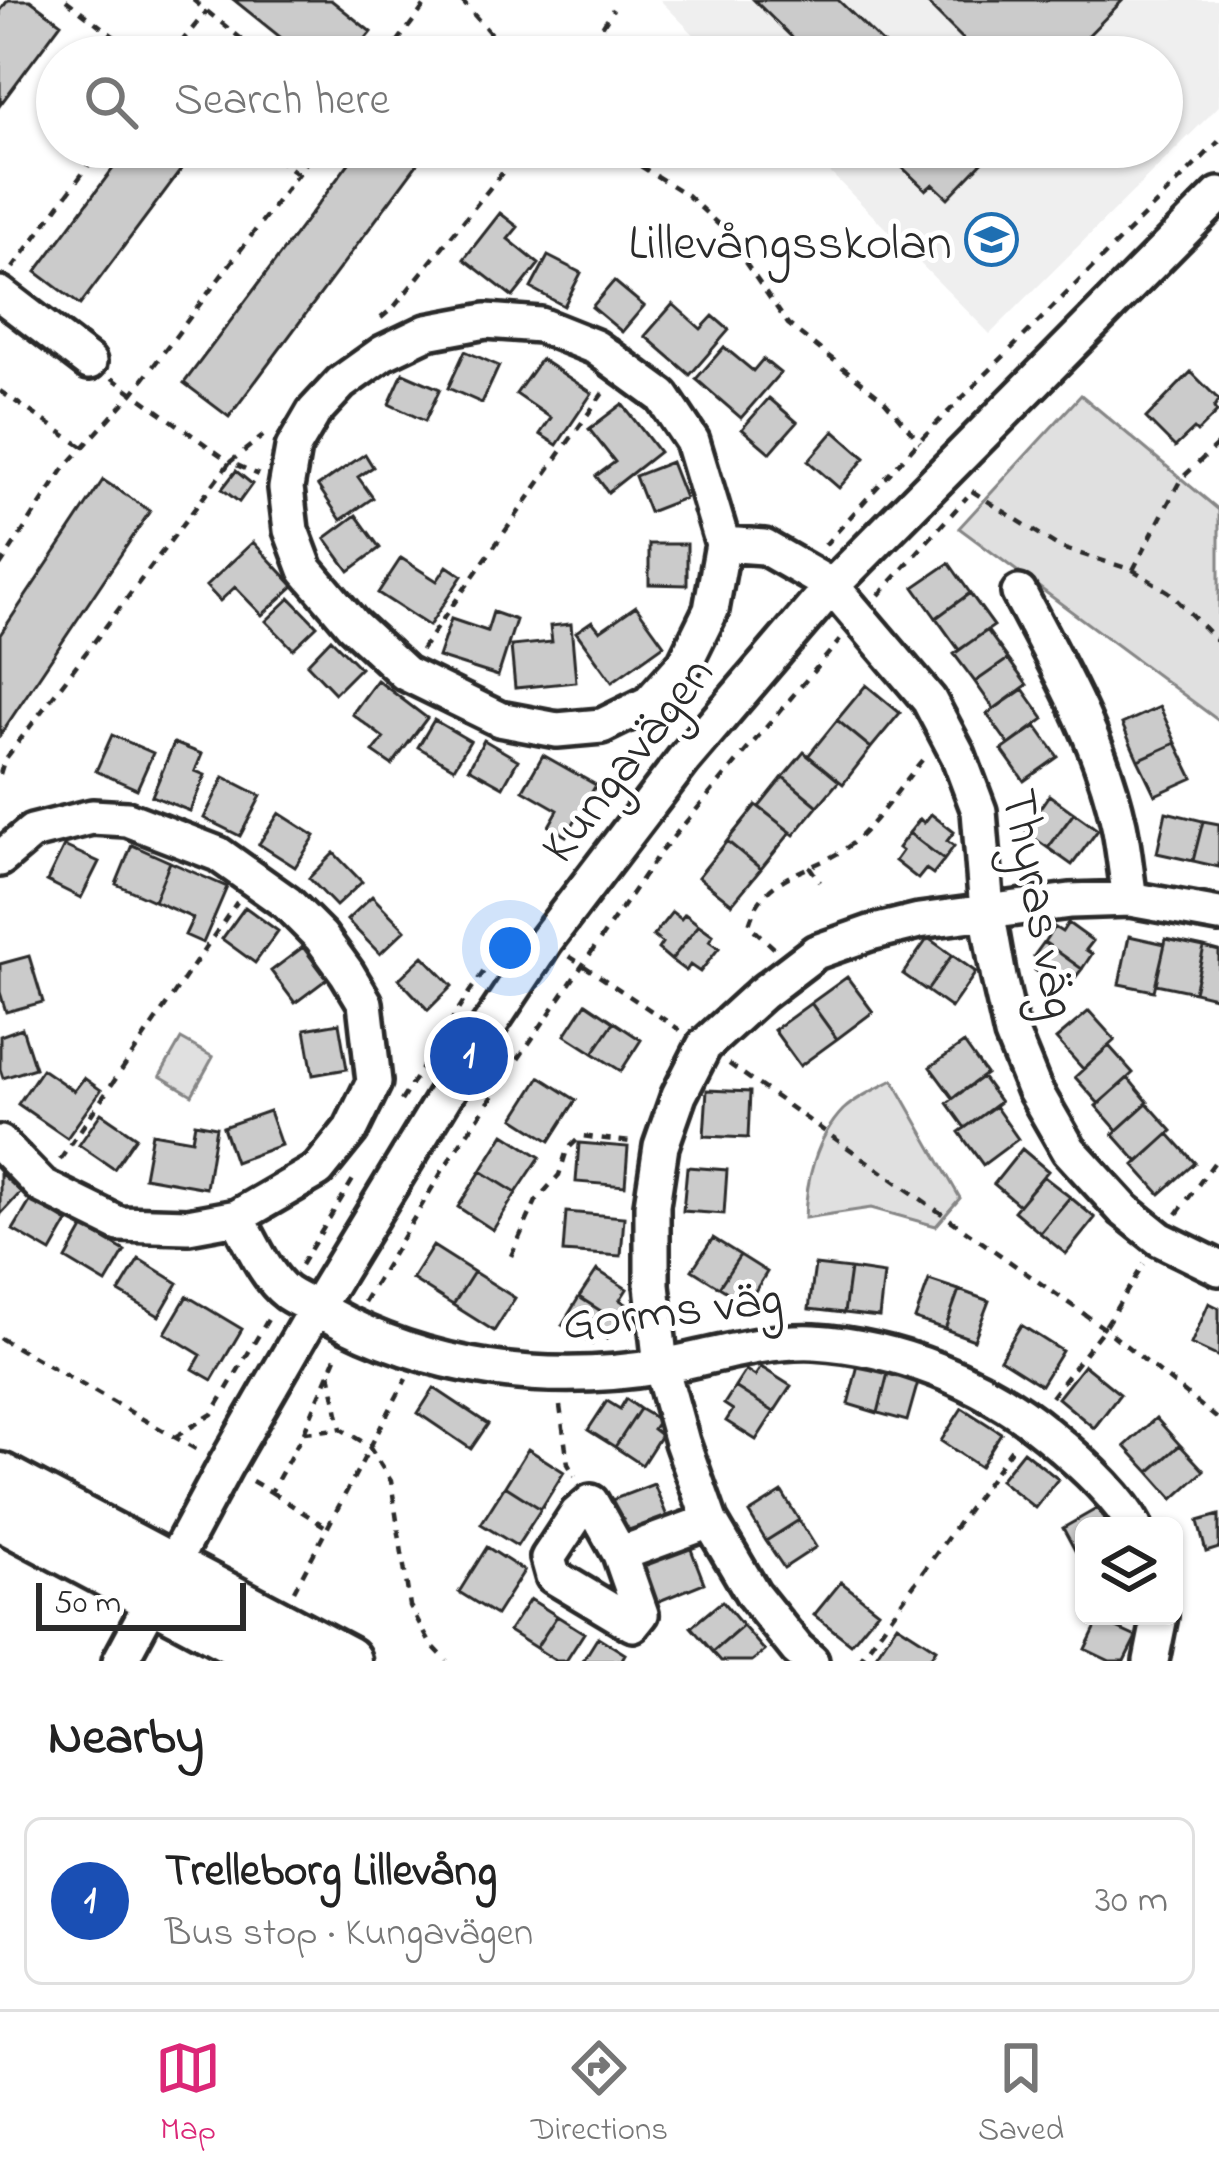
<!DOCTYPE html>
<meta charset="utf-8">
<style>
:root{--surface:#fff;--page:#f2f2f2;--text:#222;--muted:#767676;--line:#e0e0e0;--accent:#db2777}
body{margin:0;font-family:"Indie Flower",sans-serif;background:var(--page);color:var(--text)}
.controls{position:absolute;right:36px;bottom:36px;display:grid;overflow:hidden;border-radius:18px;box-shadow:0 3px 9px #0004}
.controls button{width:108px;height:108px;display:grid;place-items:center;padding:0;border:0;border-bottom:3px solid var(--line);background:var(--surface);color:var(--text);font:60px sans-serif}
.scale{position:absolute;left:36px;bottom:30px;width:210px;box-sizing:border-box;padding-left:12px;border:6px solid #2b2b2b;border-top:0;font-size:33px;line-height:42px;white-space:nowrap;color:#2b2b2b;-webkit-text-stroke:9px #fff;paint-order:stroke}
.you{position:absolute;left:510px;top:948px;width:42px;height:42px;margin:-30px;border:9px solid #fff;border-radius:50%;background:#1a73e8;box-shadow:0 0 0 18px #1a73e833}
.badge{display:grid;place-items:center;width:78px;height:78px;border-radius:50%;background:var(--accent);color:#fff;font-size:39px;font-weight:700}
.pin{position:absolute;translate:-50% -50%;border:6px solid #fff;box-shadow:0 3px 12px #0006}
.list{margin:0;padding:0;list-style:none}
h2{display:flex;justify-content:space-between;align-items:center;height:156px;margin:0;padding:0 48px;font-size:51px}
h2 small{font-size:39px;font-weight:400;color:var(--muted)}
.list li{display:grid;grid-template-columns:78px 1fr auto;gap:36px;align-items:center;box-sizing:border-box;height:168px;margin:0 24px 24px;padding:0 24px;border:3px solid var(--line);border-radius:18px}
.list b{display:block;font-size:45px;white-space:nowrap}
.list p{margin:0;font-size:39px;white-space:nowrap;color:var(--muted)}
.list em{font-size:39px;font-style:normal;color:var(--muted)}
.icon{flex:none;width:66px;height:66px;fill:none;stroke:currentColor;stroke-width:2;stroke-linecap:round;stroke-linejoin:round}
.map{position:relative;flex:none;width:1219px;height:1661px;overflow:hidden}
.search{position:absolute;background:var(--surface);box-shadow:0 3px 9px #0004;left:36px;right:36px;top:36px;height:132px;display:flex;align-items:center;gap:30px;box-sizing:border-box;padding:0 42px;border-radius:66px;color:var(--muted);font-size:45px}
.sheet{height:348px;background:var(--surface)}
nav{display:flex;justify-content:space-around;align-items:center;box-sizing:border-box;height:168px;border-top:3px solid var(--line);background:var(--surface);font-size:33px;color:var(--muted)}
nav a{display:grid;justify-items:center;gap:6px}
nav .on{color:var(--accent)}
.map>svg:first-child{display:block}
.built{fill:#efefef}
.green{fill:#e0e0e0;stroke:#868686;stroke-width:3}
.building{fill:#cbcbcb;stroke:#2b2b2b;stroke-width:3}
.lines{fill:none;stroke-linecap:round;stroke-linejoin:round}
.street-casing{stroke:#2b2b2b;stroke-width:42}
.secondary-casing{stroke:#2b2b2b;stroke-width:57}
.path{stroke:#2b2b2b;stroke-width:4.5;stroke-dasharray:9 9;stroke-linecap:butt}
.street{stroke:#fff;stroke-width:33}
.secondary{stroke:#fff;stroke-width:48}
.labels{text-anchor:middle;stroke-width:10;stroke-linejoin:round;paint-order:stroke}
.poi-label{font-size:51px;fill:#2b2b2b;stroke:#fff;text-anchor:end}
.street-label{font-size:51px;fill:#2b2b2b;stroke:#fff}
</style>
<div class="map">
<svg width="1219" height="1661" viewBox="0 0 1219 1661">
<rect width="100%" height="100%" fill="#fff"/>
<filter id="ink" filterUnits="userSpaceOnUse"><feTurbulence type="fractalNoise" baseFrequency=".00833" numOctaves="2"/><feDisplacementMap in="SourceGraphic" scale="24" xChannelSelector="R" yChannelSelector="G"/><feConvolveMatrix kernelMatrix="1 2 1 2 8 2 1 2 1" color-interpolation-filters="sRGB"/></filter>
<g filter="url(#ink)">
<path class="built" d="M660 0H1219V106L990 334 805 147H1162V57H716Z"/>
<path class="green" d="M1081 395 1219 510V721L959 528Z
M181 1039 213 1057 192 1095 160 1076Z
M893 1080 960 1198 936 1226 871 1208 805 1218C806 1181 816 1138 843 1110 857 1097 876 1089 893 1080Z"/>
<path class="building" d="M8 0H30L61 23 0 105V11Z
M234 0H331L371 32 351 57H305Z
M754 0H838L897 57H812Z
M924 0H1123L1067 57H981Z
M129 147H198L80 305 36 272Z
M361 147H430L229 417 184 383Z
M881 147H993L995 149 948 198 933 184 926 190Z
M500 213 518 227 508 239 539 264 513 297 464 259Z
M548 256 581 273 564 306 531 288Z
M614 281 644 306 622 332 592 307Z
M673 304 701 329 713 316 729 330 690 375 645 336Z
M724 347 753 371 763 359 780 373 741 418 696 379Z
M465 351 499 366 482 403 448 388Z
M541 359 592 393 557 445 540 434 551 418 516 394Z
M1191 372 1219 400 1214 408 1217 412 1197 432 1194 429 1175 447 1146 418Z
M403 373 440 389 425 421 389 404Z
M769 398 797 422 770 453 742 429Z
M622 404 659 452 608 492 596 476 615 462 589 429Z
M834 431 865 458 839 488 808 461Z
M365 454 373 467 358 477 373 498 341 520 318 486Z
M671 462 685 498 649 512 635 476Z
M236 471 252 484 239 502 222 489Z
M103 480 150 511 0 735V635Z
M356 515 380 548 349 571 325 538Z
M253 542 294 586 262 615 235 587 220 601 206 586Z
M649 544H687V585L649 584Z
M401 558 437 581 447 566 462 576 429 626 378 593Z
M949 563 970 593 936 618 914 587Z
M970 593 994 626 959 650 936 618Z
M290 598 317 626 293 649 266 621Z
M636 606 664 645 612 682 576 632 592 621 600 631Z
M493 612 516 620 498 676 438 657 451 619 487 631Z
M571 624 576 682 515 688 511 646 552 642 550 626Z
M987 630 1008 659 975 682 954 654Z
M331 639 360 668 335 693 307 664Z
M1008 659 1027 685 994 709 975 682Z
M377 680 427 718 392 765 373 752 384 738 352 714Z
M866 685 900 713 871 748 837 720Z
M1023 689 1044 719 1009 745 987 714Z
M1160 707 1176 743 1138 760 1122 724Z
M434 720 470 741 454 768 418 747Z
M837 720 871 748 843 784 808 756Z
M1036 726 1058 757 1024 781 1002 750Z
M112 735 153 753 137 789 96 771Z
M484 740 518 760 503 787 469 768Z
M174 743 202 754 195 771 205 775 190 811 152 796Z
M1176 743 1193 778 1155 795 1138 760Z
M804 752 839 781 818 806 783 777Z
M543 755 596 785 566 836 549 826 558 810 523 790Z
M224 777 261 796 240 836 204 818Z
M783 777 818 806 794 835 759 807Z
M1049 795 1074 813 1048 848 1024 831Z
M756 805 791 832 761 869 727 841Z
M1166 812 1203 821 1193 861 1157 853Z
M279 813 315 836 295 867 259 844Z
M1074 813 1098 830 1072 865 1048 848Z
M931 814 954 832 947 841 954 846 944 860 909 833 920 819 924 823Z
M1203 821 1219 824V867L1193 861Z
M909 833 944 860 933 874 926 869 918 879 895 861 902 851 898 848Z
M727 841 761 869 732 904 698 877Z
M132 845 170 862 154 901 116 884Z
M64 846 99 862 81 898 47 881Z
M334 853 362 882 336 906 309 878Z
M170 862 227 887 203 943 185 935 193 918 154 901Z
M372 896 405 930 380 954 347 920Z
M245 907 278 931 255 963 222 939Z
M672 912 681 919 685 914 699 925 671 960 658 949 662 943 653 936Z
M1068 923 1093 941 1086 950 1092 954 1082 969 1044 942 1054 927 1062 932Z
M699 925 713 935 709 941 719 948 700 972 690 965 686 971 671 960Z
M1129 936 1165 944 1154 991 1119 984Z
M928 938 952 955 927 991 903 974Z
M1166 939 1204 947 1194 992 1156 984Z
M1044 942 1082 969 1071 983 1065 979 1059 987 1035 970 1041 961 1034 956Z
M303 947 327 979 295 1003 271 971Z
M1204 947 1219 951V998L1194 992Z
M952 955 976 972 951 1008 927 991Z
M29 956 43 1002 6 1012 0 992V964Z
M423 956 452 986 428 1010 399 979Z
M847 977 873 1012 837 1039 811 1003Z
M586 1003 614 1022 593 1053 565 1035Z
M811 1003 837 1039 800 1066 774 1030Z
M1089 1011 1115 1040 1083 1069 1056 1039Z
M614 1022 641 1040 621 1071 593 1053Z
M339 1023 347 1069 313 1075 305 1029Z
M22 1028 35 1068 3 1078 0 1069V1036Z
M964 1043 986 1074 953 1098 930 1067Z
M1109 1046 1133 1073 1099 1104 1075 1077Z
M42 1069 74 1091 84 1078 101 1090 67 1138 18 1104Z
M540 1077 576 1100 550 1141 514 1118Z
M982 1077 1000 1102 965 1128 947 1103Z
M1128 1078 1148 1102 1117 1130 1096 1106Z
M707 1090 750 1092 748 1138 704 1136Z
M1147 1103 1172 1131 1138 1162 1113 1134Z
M995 1106 1018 1139 983 1165 959 1132Z
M269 1111 281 1145 235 1162 223 1127Z
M101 1113 136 1137 114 1169 79 1145Z
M195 1123 216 1127 206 1188 144 1177 152 1133 192 1140Z
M504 1134 540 1157 516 1193 481 1171Z
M1169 1134 1195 1163 1160 1194 1134 1165Z
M579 1143 628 1147 625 1186 576 1182Z
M1022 1149 1048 1171 1019 1205 994 1184Z
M687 1167 727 1170 724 1214 683 1211Z
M481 1171 516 1193 493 1230 458 1207Z
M0 1173 21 1192 0 1215Z
M1043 1176 1070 1197 1040 1233 1014 1211Z
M1070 1197 1095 1218 1066 1254 1040 1233Z
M31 1200 68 1222 51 1252 13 1230Z
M566 1212 624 1217 621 1256 563 1252Z
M84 1227 125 1251 106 1283 66 1259Z
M713 1238 740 1255 719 1287 692 1270Z
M433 1246 474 1272 453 1305 412 1279Z
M740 1255 767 1272 747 1304 719 1287Z
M139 1259 178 1283 159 1316 119 1292Z
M815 1265 850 1269 844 1313 809 1309Z
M850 1269 884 1274 879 1317 844 1313Z
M597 1270 627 1289 620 1300 629 1306 618 1322 579 1297Z
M474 1272 515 1298 494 1331 453 1305Z
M929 1280 959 1290 945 1329 915 1319Z
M959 1290 989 1301 974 1340 945 1329Z
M187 1296 242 1329 212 1380 193 1369 201 1355 165 1333Z
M579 1297 618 1322 607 1339 599 1333 592 1344 562 1325Z
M1209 1303 1219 1308V1357L1191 1344Z
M1021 1325 1062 1351 1041 1385 1000 1359Z
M858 1365 888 1373 878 1413 848 1404Z
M1084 1365 1120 1394 1094 1428 1058 1398Z
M761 1367 791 1386 774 1412 735 1387 746 1370 755 1376Z
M888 1373 918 1382 907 1421 878 1413Z
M735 1387 774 1412 756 1440 726 1421 733 1410 724 1404Z
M434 1388 488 1424 471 1449 418 1413Z
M626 1399 640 1409 615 1447 588 1430 607 1401 620 1409Z
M962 1408 1001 1433 980 1467 941 1441Z
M640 1409 659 1420 653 1429 661 1435 642 1465 615 1447Z
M1156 1418 1180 1445 1149 1472 1125 1446Z
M1180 1445 1204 1471 1173 1499 1149 1472Z
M528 1449 564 1472 541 1509 505 1486Z
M1023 1451 1058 1479 1035 1508 1000 1480Z
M654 1484 668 1519 623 1537 609 1501Z
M505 1486 541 1509 517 1546 481 1524Z
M782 1492 799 1520 766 1541 749 1513Z
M1098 1508 1107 1526H1084V1553L1078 1556 1063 1528Z
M1219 1515V1548L1206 1552 1198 1521Z
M799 1520 816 1547 784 1568 766 1541Z
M689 1544 704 1583 647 1606 632 1566Z
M487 1547 524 1571 496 1615 459 1592Z
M841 1582 878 1611 851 1644 814 1615Z
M530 1599 557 1616 536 1648 509 1631Z
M722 1601 743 1626 713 1652 691 1627Z
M557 1616 584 1633 566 1661H556L536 1648Z
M1099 1620 1136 1637 1124 1661H1110L1085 1649Z
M897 1624 936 1649 928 1661H881L875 1657Z
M743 1626 765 1651 752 1661H721L713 1652Z
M598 1637 625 1654 621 1661H583Z"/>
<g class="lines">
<defs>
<path id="street" d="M0 294 89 362
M486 321 540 325 595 347 662 396 692 441 723 544 711 610 685 663 649 703 602 726 557 730 499 719 405 673 352 624 306 570 291 530 286 488 293 448 314 412 341 383 383 353 427 332Z
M723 544 764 547 832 586 929 700 958 755 979 811 987 911 999 978 1012 1035 1034 1089 1069 1150 1124 1210 1160 1239 1219 1268
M1019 593C1058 667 1101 741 1119 825 1124 849 1126 874 1130 899
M0 859 32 832 92 817 127 819 218 854 287 903 321 937 347 973 365 1003 374 1082 351 1129 318 1170 237 1217 188 1226 119 1224 42 1186 0 1143
M237 1217C251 1241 265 1276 287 1293 299 1301 314 1307 327 1314 428 1370 549 1386 662 1366 713 1357 761 1340 814 1342 897 1347 983 1381 1047 1434 1075 1457 1117 1494 1134 1526
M620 1554 591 1502 577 1514 548 1558 553 1576 633 1624 641 1614 620 1554 710 1521
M120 1661 225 1466 316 1308 469 1056 546 940 684 759 832 586 1219 195
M811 1661 797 1649 753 1594 710 1521 682 1442 661 1366 652 1285V1205L661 1146 679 1095 704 1046 761 994 816 952 870 933 919 921 1070 901 1130 899 1219 915
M1151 1661 1160 1616"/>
<path id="secondary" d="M0 1478 346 1661
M0 1515 275 1661"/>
</defs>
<use href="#street" class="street-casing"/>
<use href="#secondary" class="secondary-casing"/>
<path class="path" d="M66 0 141 57
M193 0 264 57
M461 0 511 57
M169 57 207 11
M386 57 429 0
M584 57 613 9
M261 147 298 174
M610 147 687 195 719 225 788 324 884 400 920 442
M13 268 102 147
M381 318 394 307 523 147
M112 378 230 462 263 436
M0 391 83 447
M972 491 1061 548 1133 570 1169 592 1219 643
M825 545 919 441 1219 141
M0 566 65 467 133 393 318 147
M1133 570 1181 479 1219 443
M879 595 967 497
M421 650 605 390
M0 774 4 761 230 462 259 475
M809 866 820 882
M774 948 749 925C765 868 819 874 856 840 880 818 902 784 923 759
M569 956 680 1030
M729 1064 1104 1328 1219 1420
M401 1101 470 991 506 940
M60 1160 237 902
M1177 1214 1219 1156
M511 1256 536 1201 559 1175 567 1150 581 1136 631 1142
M301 1265 354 1178
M364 1302 447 1163 658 855 840 640
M0 1338 201 1452
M330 1373 341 1429 368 1445 391 1481 410 1606 430 1643 447 1661
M1051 1397 1104 1328 1144 1264
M560 1406 568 1464 575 1476
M304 1432 337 1355
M175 1437 212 1414 270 1316
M252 1481 271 1492 304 1432 341 1429
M271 1492 326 1527
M294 1591 406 1379
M859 1661 1015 1444"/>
<use href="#street" class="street"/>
<use href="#secondary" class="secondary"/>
</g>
</g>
<defs>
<symbol id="school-ring" viewBox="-11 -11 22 22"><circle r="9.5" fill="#fff" stroke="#1f6fb2" stroke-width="1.5"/><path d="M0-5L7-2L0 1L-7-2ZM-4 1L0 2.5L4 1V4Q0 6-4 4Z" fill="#1f6fb2"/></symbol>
</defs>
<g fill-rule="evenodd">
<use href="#school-ring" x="962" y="210" width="59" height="59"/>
</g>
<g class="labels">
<g class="poi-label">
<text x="952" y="258">Lillevångsskolan</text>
</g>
<g class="street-label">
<text transform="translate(625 758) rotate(-52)" y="18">Kungavägen</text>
<text transform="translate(1042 903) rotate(79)" y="18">Thyras väg</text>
<text transform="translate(672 1308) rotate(-7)" y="18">Gorms väg</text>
</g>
</g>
</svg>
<div class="controls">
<button><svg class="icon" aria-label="layers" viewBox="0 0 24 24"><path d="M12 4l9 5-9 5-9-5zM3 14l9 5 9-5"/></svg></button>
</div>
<div class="scale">50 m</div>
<div class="you"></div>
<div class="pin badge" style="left:469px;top:1056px;background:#1a4fb4">1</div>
<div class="search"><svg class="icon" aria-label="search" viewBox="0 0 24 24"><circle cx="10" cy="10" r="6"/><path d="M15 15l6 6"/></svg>Search here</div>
</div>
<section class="sheet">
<h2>Nearby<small></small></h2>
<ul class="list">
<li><span class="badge" style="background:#1a4fb4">1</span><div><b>Trelleborg Lillevång</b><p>Bus stop · Kungavägen</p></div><em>30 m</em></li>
</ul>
</section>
<nav>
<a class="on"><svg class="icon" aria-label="map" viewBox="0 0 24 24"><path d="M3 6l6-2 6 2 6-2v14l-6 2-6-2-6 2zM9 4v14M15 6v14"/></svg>Map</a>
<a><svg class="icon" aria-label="directions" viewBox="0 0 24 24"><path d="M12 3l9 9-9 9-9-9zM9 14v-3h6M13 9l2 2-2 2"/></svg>Directions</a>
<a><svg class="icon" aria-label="saved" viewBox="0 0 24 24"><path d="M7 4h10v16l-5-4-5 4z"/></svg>Saved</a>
</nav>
